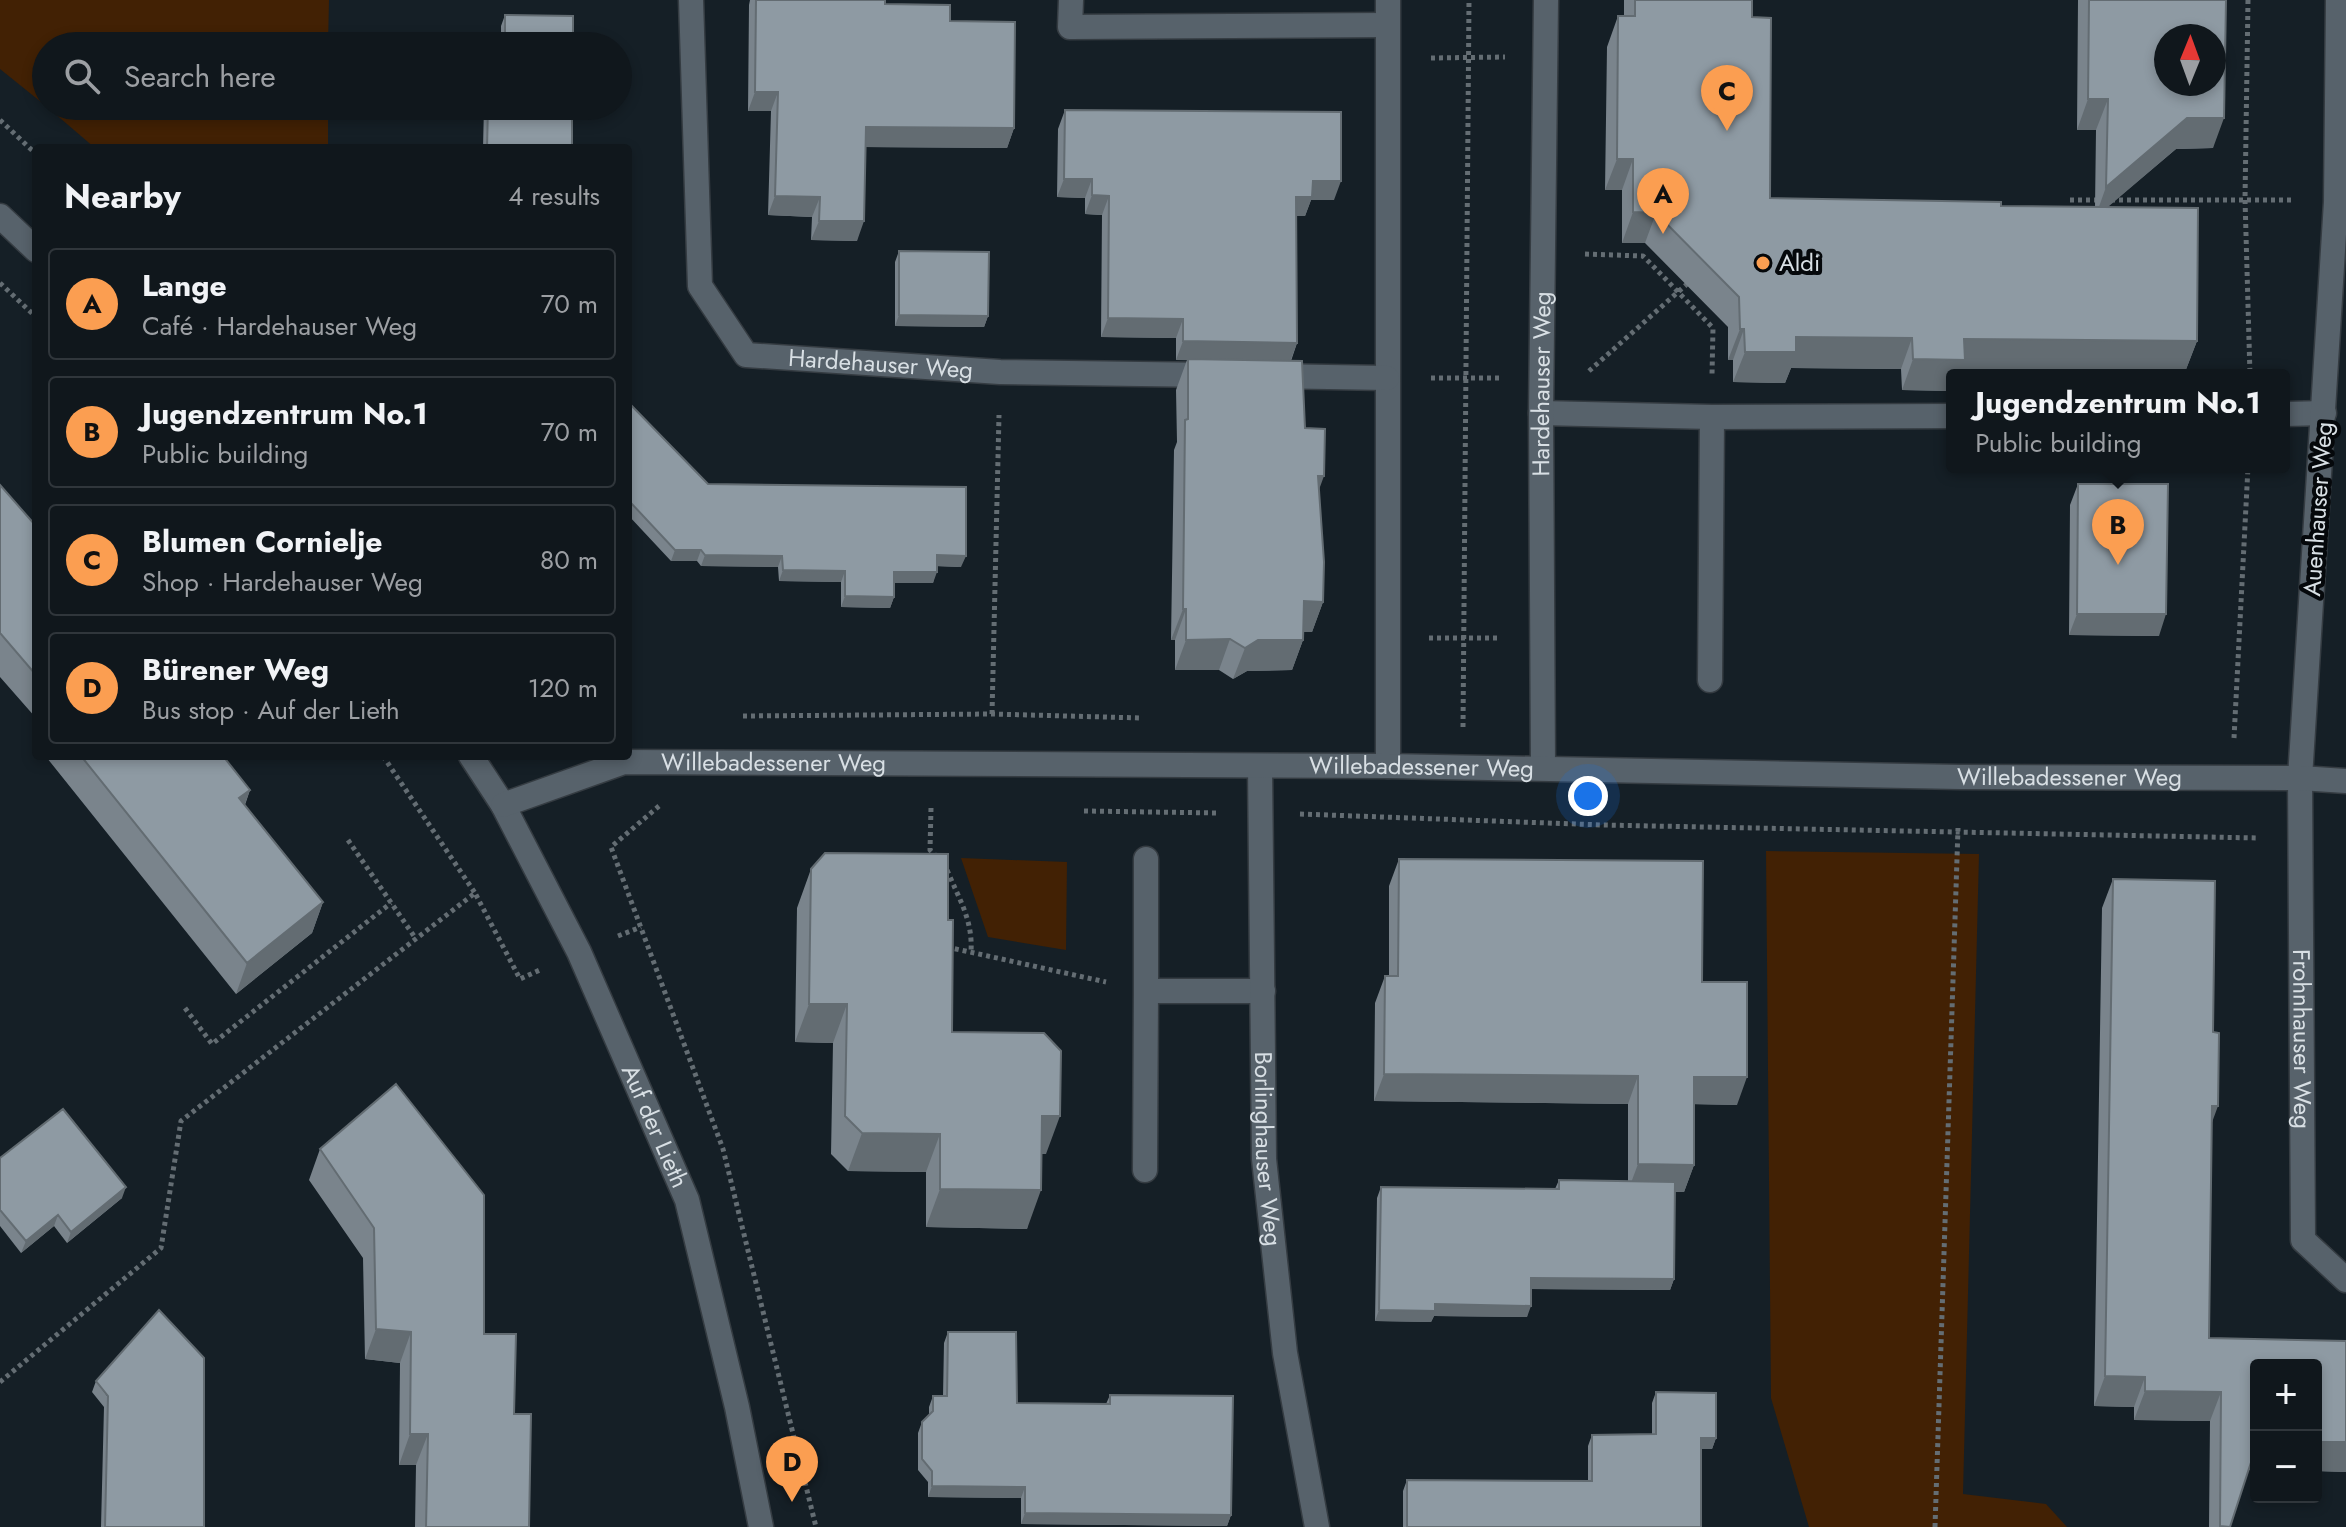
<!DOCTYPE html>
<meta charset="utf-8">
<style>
:root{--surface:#10171c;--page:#192025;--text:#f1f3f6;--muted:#9c9fa3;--line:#30363b;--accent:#fb9e51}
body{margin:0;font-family:Jost,sans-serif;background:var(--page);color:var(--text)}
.controls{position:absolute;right:24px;bottom:24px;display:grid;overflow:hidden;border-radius:8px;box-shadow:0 4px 12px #0003}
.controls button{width:72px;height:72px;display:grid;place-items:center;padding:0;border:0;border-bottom:2px solid var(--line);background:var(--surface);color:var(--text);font:40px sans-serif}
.compass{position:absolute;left:2154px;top:24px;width:72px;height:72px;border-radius:50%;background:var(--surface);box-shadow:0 4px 12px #0003;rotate:1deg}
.you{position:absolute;left:1588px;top:796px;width:28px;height:28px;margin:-20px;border:6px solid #fff;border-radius:50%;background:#1a73e8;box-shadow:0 0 0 12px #1a73e833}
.badge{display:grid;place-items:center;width:52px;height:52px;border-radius:50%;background:var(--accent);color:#111;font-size:26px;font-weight:700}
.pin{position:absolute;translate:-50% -66px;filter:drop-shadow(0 2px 4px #0008)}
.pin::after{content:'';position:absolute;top:42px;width:28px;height:24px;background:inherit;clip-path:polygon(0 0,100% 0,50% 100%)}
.popup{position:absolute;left:1946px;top:369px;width:344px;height:104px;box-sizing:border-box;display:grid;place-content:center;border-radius:8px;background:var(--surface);filter:drop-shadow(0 2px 6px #0005);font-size:26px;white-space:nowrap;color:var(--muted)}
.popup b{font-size:30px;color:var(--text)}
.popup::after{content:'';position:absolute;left:50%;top:100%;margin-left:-16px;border:16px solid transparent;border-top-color:var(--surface)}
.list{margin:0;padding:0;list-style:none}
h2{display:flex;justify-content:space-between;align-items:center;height:104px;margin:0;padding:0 32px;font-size:34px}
h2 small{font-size:26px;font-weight:400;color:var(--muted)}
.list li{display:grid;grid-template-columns:52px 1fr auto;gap:24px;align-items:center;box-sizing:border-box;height:112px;margin:0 16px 16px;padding:0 16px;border:2px solid var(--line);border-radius:8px}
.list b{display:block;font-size:30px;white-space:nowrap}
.list p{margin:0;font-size:26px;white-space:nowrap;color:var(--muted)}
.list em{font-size:26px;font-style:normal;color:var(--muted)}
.icon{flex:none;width:44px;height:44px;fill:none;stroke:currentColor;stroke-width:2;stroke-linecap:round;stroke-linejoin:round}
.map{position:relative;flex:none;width:2346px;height:1527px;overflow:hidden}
.search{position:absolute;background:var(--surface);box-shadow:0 4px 12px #0003;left:32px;top:32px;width:600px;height:88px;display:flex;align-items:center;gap:20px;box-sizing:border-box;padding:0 28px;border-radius:44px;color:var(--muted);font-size:30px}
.panel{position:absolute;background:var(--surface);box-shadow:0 4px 12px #0003;left:32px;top:144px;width:600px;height:616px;border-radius:8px}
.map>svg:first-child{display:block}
.green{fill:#422104}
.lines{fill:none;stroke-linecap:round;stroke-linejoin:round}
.lane-casing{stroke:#353c42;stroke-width:27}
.street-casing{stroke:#353c42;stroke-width:27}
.path{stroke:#646d73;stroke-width:5;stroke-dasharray:4 4;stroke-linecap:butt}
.lane{stroke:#57626b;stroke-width:24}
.street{stroke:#57626b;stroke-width:24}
.wall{fill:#7a848c}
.shaded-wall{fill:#636c72}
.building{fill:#8e9aa3;stroke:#636c72;stroke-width:2;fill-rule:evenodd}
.poi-dot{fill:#fb9e51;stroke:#05080b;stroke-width:3}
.labels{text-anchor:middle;stroke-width:8;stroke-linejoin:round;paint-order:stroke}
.poi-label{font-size:24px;fill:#d8dfe4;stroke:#05080b;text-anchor:start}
.street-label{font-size:24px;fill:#d8dfe4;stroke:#05080b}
</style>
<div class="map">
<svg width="2346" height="1527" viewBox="0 0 2346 1527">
<rect width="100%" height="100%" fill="#151f26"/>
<path class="green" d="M0 0H329L328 46H46V106L0 69Z
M46 106H328V148H95Z
M1766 851 1979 854 1963 1494 2046 1504 2067 1527H1809L1771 1398Z
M961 858 1067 862 1066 950 988 937Z"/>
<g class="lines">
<defs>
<path id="lane" d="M1541 413 1712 417 1952 416
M2284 414 2324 413
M1710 680 1712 417
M1146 991V859
M1145 1170 1146 991H1263"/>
<g id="street">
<path id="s1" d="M691 0 700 286 746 355 1000 372 1212 375"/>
<path d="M1071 0 1070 27 1386 25"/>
<path d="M1388 0V766"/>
<path id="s2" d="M2338 0 2336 202 2300 778 2303 1240 2346 1280"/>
<path d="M0 216 36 250"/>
<path d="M1269 376 1387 378"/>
<path id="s3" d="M471 756 503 805 579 952 687 1200 737 1407 761 1527"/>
<path id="s4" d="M1260 767 1264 1159 1285 1353 1317 1527"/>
<path id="s5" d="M1543 768 1541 413 1546 0"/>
<path id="s6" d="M503 805 624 762 1388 766 1960 777 2300 778 2346 781"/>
</g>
</defs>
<use href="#lane" class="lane-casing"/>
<use href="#street" class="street-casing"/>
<path class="path" d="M2248 0 2245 199 2250 375
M1431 58 1505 57
M0 120 36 154
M2070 200H2101
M2111 200H2293
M1585 254 1643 256 1652 265 1713 328 1712 375
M0 283 36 317
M1589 371 1687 284
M1431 378H1501
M1429 638H1499
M992 714 999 415
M743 716 992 714 1141 718
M1463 727 1469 0
M2234 738 2248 467
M383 756 475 893
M659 806 611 847 723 1149 816 1527
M931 808 930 850 939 859
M1084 811 1218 813
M1300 814 1603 825 2258 838
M348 840 416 939
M947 870C959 899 973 920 971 952
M618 936 641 927
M947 947 1106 982
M185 1008 212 1044 391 903
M0 1382 161 1248 181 1121 475 893 520 979 542 969
M1935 1527 1958 828"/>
<use href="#lane" class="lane"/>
<use href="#street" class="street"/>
</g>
<path class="wall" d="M750 0H885V4L950 21 1014 128 1007 148 865 147 857 241 811 240 812 217 768 215 771 111H748L749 5Z
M1624 0H1752V17L1770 198 2001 206 2095 207 2096 130H2077L2078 0H2226L2213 148 2176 149 2107 207 2197 341 2185 372 1961 370 1952 375V391L1902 390 1901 369 1791 368 1785 383 1733 382V360H1728V327L1645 243H1622V190H1605L1607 47 1618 16H1624Z
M505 15 573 46H501V26Z
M484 106H572V148H483Z
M1065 110 1334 200H1311L1305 216H1296L1297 343 1291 361 1319 489 1323 602 1312 632H1303V640L1292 670 1247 671 1233 679 1219 670H1175V640H1171L1174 450 1177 442 1176 390 1187 360H1176V338L1101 337 1102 215 1085 214V198L1057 197 1058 129Z
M899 251 988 316 984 327 895 326V262Z
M628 402 708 484 961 567 937 566 933 583H894V597L890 608 841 607V582L779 581 778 567 701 566 697 561H671L628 515Z
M2078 484 2159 636 2069 635 2070 505Z
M0 485 36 526V718L0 677Z
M48 756H223L250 790 245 805 323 902 312 933 236 994 47 758Z
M1399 859 1702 982 1737 1105 1694 1104V1165L1684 1192H1675L1674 1279 1670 1290 1531 1289 1527 1317 1434 1316 1431 1322 1375 1321 1377 1198 1381 1187 1555 1189 1559 1180 1628 1181V1104L1374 1101 1375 1003 1385 976H1389V886Z
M811 869 948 920 952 1032 1046 1154H1042L1027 1229 926 1227V1172L848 1171 831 1154 833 1043 795 1042 797 908Z
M2113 879 2212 1124 2209 1338 2346 1341V1472L2316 1471 2256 1365V1470H2248L2230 1527H2209L2210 1421 2134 1420V1407L2094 1406 2102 908Z
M320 1149 484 1334 514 1414 529 1527H415L416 1465H399L400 1363 365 1359 363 1258 309 1180Z
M0 1158 122 1198 67 1243 54 1226 21 1253 0 1226Z
M948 1332 1017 1403 1106 1404 1110 1395 1231 1515 1227 1526 1021 1524V1498L928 1497V1482L918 1470V1433L922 1422 929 1415V1407L933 1396H943L944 1343Z
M96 1381 204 1527H101L104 1407 92 1392Z
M1656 1392 1716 1438 1712 1449H1701V1527H1403V1491L1407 1480 1588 1481V1446L1592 1435 1652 1434V1403Z"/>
<path class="shaded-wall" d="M755 92H778L771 111H748Z
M2088 99H2108L2096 130H2077Z
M2187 118H2224L2213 148 2176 149 2095 218 2106 187Z
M866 127 1014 128 1007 148 858 147Z
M1617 159H1633L1622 190H1605Z
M1064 179H1092L1085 198 1057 197Z
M1313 181H1341L1334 200H1311L1305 216H1289L1296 197Z
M1092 195 1109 196 1102 215 1085 214Z
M775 196 820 197 812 217 768 215Z
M1633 212 1656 213 1645 243H1622Z
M819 221H864L857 241 811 240Z
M899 315 988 316 984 327 895 326Z
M1108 318 1183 319 1176 338 1101 337Z
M1740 329H1744L1733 360H1728Z
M1796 337 1912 338 1901 369 1791 368 1785 383 1733 382 1745 352Z
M1964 339 2197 341 2185 372 1961 370 1959 375H1952V391L1902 390 1913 359Z
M1183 341 1297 343 1290 362 1176 360Z
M1318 476H1324L1313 506Z
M675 550H701L697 561H671Z
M705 555 782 556 778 567 701 566Z
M937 555 966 556 961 567 933 566Z
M783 570 845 571 841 582 779 581Z
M894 572H937L933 583H890Z
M845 596 894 597 890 608 841 607Z
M1304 601 1323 602 1312 632H1293Z
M1183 609H1186L1175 640H1171Z
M2077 614H2166L2159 636 2069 635Z
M1230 639 1219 670H1175L1186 640Z
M1258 640H1303L1292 670 1247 671 1233 679 1245 648Z
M250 790 239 820V798Z
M323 902 312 933 236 994 247 963Z
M809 1004H847L833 1043 795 1042Z
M1384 1074 1638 1076 1628 1104 1374 1101Z
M1694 1077H1747L1737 1105 1684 1104Z
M2212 1106H2218L2207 1136Z
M1042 1116H1060L1046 1154H1028Z
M862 1133 940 1134 926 1172 848 1171Z
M1638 1164 1694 1165 1684 1192 1628 1191Z
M126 1187 122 1198 67 1243 71 1232Z
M940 1189 1041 1190 1027 1229 926 1227Z
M58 1215 54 1226 21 1253 26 1241Z
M1531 1278 1674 1279 1670 1290 1527 1289Z
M1435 1304 1531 1306 1527 1317 1434 1316 1431 1322 1375 1321 1379 1310Z
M376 1329 411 1332 400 1363 365 1359Z
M2105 1376 2145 1377 2134 1407 2094 1406Z
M2145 1391 2221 1392 2210 1421 2134 1420Z
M410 1434H428L416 1465H399Z
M1701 1438H1716L1712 1449H1697Z
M2316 1442H2346V1472L2316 1471Z
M2256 1446V1470H2247Z
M932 1486 1025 1487 1021 1498 928 1497Z
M1025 1513 1231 1515 1227 1526 1021 1524Z"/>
<path class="building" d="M756 0H885V4L950 5V21L1015 22 1014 128 866 127 864 221H819L820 197 775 196 778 92H755Z
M1635 0H1752V17L1771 18 1770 198 2001 202V206L2198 208 2197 341 1964 339 1965 360 1913 359 1912 338 1796 337V352H1745L1744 329H1740L1739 297 1656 213 1633 212V159H1617L1618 16H1635Z
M2089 0H2226L2224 118H2187L2106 187 2108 99H2088ZM2166 36H2214V84H2166Z
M505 15 573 16V46H505Z
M488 106H572V148H487Z
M1065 110 1341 112V181H1313L1312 197H1296L1297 343 1183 341V319L1108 318 1109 196 1092 195V179H1064Z
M899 251 989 252 988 316 899 315Z
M1188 359 1302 361 1305 428 1325 429 1324 476H1318L1324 562 1323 602 1304 601 1303 640H1258L1245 648 1230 639 1186 640V609H1183L1185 420 1188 419Z
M628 402 708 484 966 487V556L937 555V572H894V597L845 596V571L783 570 782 556 705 555 701 550H675L632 504 628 507Z
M2078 484H2168L2166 614H2077Z
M0 485 36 526V675L0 633Z
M81 756H223L250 790 239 798 323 902 247 963Z
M825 853 948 854V920H953L952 1032 1044 1033 1061 1051 1060 1116H1042L1041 1190 940 1189V1134L862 1133 845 1116 847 1004H809L811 869Z
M1399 859 1703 861 1702 982H1747V1077H1694V1165L1638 1164V1076L1384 1074 1385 976H1398Z
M2113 879 2215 881 2213 1032 2219 1033 2218 1106H2212L2209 1338 2346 1341V1442H2316V1365H2256V1447L2230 1527 2220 1526 2221 1392 2145 1391V1377L2105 1376Z
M396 1084 484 1195V1334H516L514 1414H531L529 1527H426L428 1434H410L411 1332 376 1329 374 1228 320 1149Z
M63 1109 126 1187 71 1232 58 1215 26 1241 0 1210V1158Z
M1559 1180 1675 1182 1674 1279 1531 1278V1306L1435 1304V1311L1379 1310 1381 1187 1559 1189Z
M159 1310 204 1358V1527H105L108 1396 96 1381Z
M948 1332H1016L1017 1403 1110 1404V1395L1233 1396 1231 1515 1025 1513V1487L932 1486V1471L922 1459V1422L933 1411V1396H947Z
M1656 1392 1716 1393V1438H1701V1527H1407V1480L1592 1481V1435L1656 1434Z"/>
<circle class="poi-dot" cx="1763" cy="263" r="8"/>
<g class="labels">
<g class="poi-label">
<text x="1779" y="271">Aldi</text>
</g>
<g class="street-label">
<text dy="8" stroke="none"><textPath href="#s1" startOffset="504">Hardehauser Weg</textPath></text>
<text dy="8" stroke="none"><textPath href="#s5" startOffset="384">Hardehauser Weg</textPath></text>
<text transform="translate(2318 509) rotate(-86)" y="8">Auenhauser Weg</text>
<text dy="8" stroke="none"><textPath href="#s6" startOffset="278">Willebadessener Weg</textPath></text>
<text dy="8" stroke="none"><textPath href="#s6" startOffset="926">Willebadessener Weg</textPath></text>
<text dy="8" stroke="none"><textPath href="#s6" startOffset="1574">Willebadessener Weg</textPath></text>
<text dy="8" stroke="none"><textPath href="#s2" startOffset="1040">Frohnhauser Weg</textPath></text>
<text dy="8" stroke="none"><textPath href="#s3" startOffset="414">Auf der Lieth</textPath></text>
<text dy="8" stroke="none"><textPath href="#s4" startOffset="382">Borlinghauser Weg</textPath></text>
</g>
</g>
</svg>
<div class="controls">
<button>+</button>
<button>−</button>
</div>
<svg class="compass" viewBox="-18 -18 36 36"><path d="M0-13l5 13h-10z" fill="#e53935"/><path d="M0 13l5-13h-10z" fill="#9c9fa3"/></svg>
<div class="you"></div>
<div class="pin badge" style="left:1663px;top:234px">A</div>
<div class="pin badge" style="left:2118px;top:565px">B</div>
<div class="popup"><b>Jugendzentrum No.1</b>Public building</div>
<div class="pin badge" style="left:1727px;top:131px">C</div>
<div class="pin badge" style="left:792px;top:1502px">D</div>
<div class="search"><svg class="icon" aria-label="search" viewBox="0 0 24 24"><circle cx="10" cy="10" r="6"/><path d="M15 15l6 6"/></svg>Search here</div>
<section class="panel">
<h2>Nearby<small>4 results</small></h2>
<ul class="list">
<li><span class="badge">A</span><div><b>Lange</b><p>Café · Hardehauser Weg</p></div><em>70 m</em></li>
<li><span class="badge">B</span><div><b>Jugendzentrum No.1</b><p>Public building</p></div><em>70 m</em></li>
<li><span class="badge">C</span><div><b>Blumen Cornielje</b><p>Shop · Hardehauser Weg</p></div><em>80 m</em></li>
<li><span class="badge">D</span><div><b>Bürener Weg</b><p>Bus stop · Auf der Lieth</p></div><em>120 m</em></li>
</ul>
</section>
</div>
